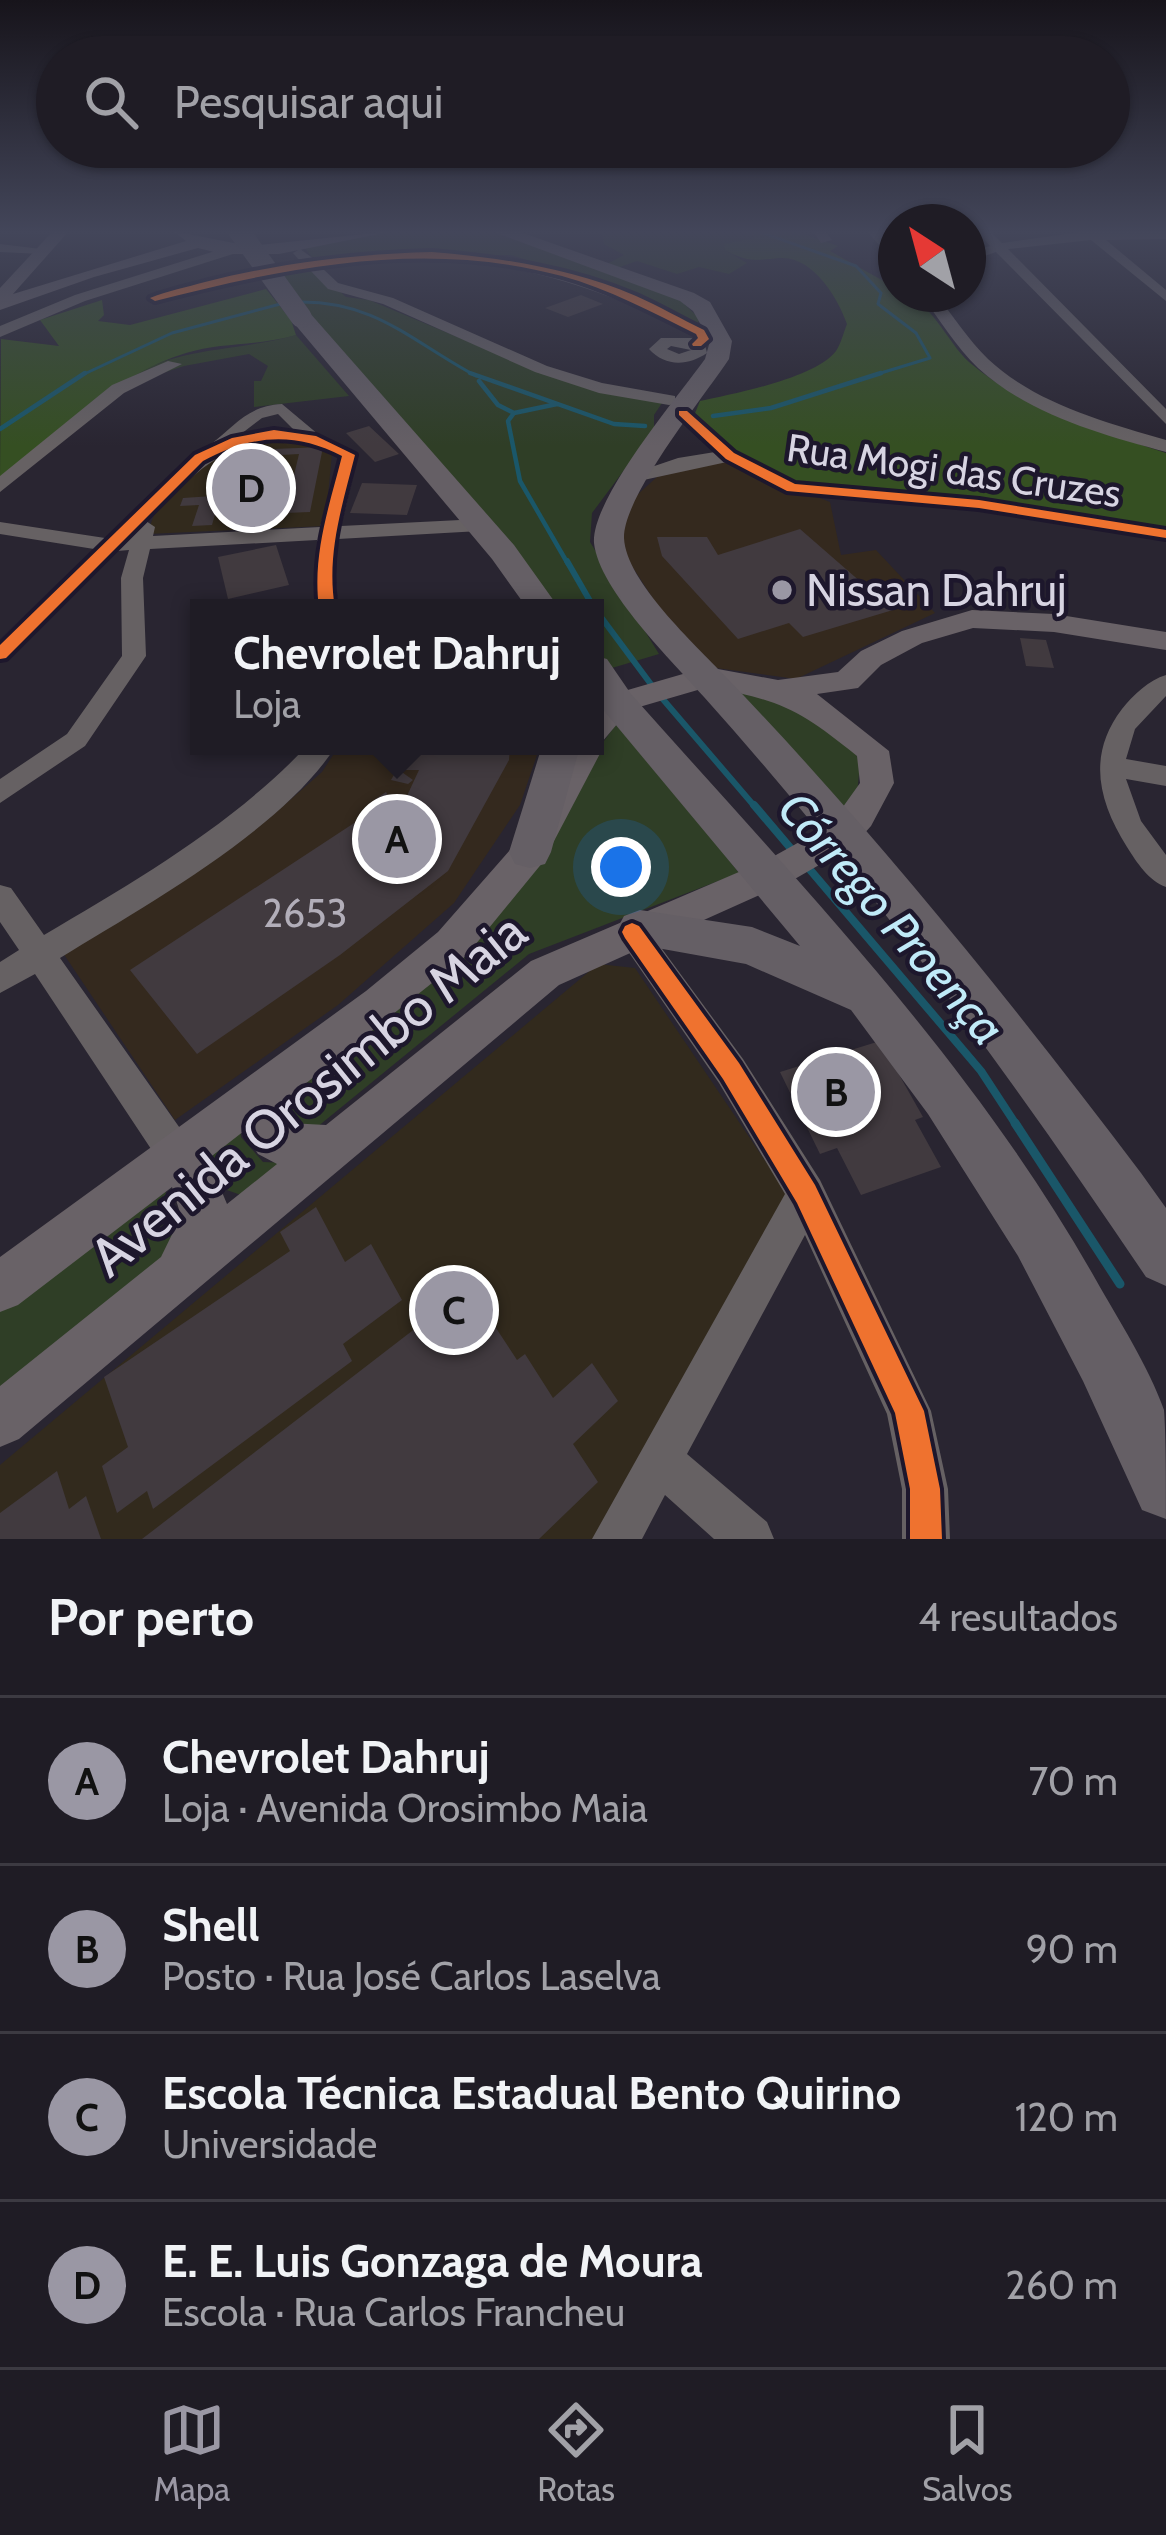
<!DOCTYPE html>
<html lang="pt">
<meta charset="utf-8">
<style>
:root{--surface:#1f1c25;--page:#2c2932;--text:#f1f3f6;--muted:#a1a1a7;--line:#3c3a42;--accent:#9a97a4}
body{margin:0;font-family:Cabin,sans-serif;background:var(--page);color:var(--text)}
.compass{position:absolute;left:878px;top:204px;width:108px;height:108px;border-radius:50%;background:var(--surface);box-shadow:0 3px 9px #0004;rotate:324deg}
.you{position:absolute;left:621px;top:867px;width:42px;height:42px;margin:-30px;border:9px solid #fff;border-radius:50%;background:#1a73e8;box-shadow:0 0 0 18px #1a73e833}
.badge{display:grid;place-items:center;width:78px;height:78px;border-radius:50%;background:var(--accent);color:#111;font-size:39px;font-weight:700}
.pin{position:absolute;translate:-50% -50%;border:6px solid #fff;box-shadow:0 3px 12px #0006}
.popup{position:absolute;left:190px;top:599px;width:414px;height:156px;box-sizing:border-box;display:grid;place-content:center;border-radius:0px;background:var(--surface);filter:drop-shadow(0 3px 9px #0005);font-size:39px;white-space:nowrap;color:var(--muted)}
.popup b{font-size:45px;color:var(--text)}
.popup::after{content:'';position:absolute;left:50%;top:100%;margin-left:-24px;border:24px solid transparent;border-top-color:var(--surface)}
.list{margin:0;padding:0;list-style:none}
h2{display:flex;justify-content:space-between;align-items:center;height:156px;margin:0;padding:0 48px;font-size:51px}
h2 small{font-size:39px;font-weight:400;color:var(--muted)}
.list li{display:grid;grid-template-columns:78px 1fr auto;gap:36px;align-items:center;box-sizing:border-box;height:168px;padding:0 48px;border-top:3px solid var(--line)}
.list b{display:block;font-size:45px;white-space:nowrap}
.list p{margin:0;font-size:39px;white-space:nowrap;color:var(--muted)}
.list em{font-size:39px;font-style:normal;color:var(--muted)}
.icon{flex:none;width:66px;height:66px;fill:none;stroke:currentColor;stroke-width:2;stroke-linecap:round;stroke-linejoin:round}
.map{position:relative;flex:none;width:1166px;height:1539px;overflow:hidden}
.search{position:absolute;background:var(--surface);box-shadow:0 3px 9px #0004;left:36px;right:36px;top:36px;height:132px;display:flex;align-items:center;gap:30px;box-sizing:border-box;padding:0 42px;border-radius:66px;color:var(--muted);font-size:45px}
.sheet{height:828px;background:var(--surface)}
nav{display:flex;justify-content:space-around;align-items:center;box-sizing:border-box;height:168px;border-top:3px solid var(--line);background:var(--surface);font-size:33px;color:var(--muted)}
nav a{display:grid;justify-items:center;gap:6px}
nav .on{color:var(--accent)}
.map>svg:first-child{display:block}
.commercial{fill:#34291e}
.education{fill:#322a1d}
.green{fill:#2f3e26}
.forest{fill:#354f22}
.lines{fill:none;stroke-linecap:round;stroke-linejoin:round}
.stream-far4{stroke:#1a5769;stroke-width:3}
.stream-far3{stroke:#1a5769;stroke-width:4.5}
.stream-far2{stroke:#1a5769;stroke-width:6}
.stream-far1{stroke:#1a5769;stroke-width:8}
.stream{stroke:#1a5769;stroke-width:9}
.building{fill:#413a3f}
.minor{fill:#666163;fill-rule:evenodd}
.major{fill:#696267;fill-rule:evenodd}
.highway{fill:#655f65;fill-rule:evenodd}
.highway-bridge{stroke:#655f65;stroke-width:21}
.cycleway-casing{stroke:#1d172c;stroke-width:8}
.cycleway{fill:#ef722f;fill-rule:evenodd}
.poi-dot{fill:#9a97a4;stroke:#1d172c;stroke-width:4.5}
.labels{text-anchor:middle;stroke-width:9;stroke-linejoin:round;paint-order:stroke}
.far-street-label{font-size:39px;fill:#d7d4e2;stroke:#1d172c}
.number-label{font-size:39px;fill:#b2aeb9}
.poi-label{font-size:45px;fill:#d7d4e2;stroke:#1d172c;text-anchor:start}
.water-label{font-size:48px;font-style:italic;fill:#c0eaf8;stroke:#1d172c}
.near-street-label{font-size:54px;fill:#d7d4e2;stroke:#1d172c}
</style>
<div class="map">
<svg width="1166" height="1539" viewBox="0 0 1166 1539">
<rect width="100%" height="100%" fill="#292531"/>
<path class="commercial" d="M724 461 830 502 841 555 876 550 935 613 796 679 716 668 661 611 619 546 627 504 657 477Z
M339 746H540L520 805 454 903 338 1005 175 1120 61 950 267 820 322 772Z"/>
<path class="education" d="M277 440 312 442 332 454 325 526 147 534 158 504 209 460 246 444Z
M598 964 635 968 789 1196 594 1539H0V1465Z"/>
<path class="green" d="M396 231H490L641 283 680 300 700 319 697 324 595 281 511 255 312 257 304 247Z
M596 231H740L759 239 725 250 747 263 729 274 699 267 677 274 637 261 617 268 607 264 624 255 604 244 603 236Z
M306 261 346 297 369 300 553 377 662 403 654 415V430L592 513 590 542 659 654 612 668 595 651V608H555L266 268Z
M296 335 349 396 254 407V381H261L268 366 249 354 184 366 111 390C169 344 230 354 296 335Z
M726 687 765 692 848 737 860 763 857 795 839 818Z
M620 719 739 873 529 954 311 1132H287L276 1102 438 969Z
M240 1116 241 1137 263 1162 289 1163 244 1196 218 1187 204 1162Z
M160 1179 182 1232 159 1272 0 1401V1302Z"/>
<path class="forest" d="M740 231H795L838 246 830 251 896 288V294C929 294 947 343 969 362 1023 409 1100 431 1166 453V528L978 498 794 485 735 453 693 418 700 401C733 394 816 378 836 351 841 344 844 331 847 324 838 298 813 256 780 258 756 260 748 263 725 250L724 244 756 238Z
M266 289 291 320 296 335C259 346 221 342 186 353 114 375 58 433 0 478L1 339 59 346 40 320 102 300 104 315 98 321 130 325Z"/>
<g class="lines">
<path class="stream-far4" d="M757 231 856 266 881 293 878 304 916 333 930 358 871 376
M297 302C375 300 412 342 476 376
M80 376 172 333 284 303"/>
<path class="stream-far3" d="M470 373 614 424 645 426
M479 381 498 405 514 413
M557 404 514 413 508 421 520 481 568 564
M713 416 771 408 881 373
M0 429 85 373"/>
<path class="stream-far2" d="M567 561 594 608
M595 609 653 687
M661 697 756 808"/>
<path class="stream-far1" d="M754 805 793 851
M806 865 981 1071 1017 1126"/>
<path class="stream" d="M1015 1123 1120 1284"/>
</g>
<path class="building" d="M581 295 603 304 568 317 545 308Z
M369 426 399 454 375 462 346 433Z
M323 447 310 512 285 513 299 454 281 455 264 518 223 519 246 450Z
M362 483 417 485 407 515 350 513Z
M228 495 226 503 218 504 212 525 192 526 199 505 180 506 183 498Z
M800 529 893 610 803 637 789 623 738 639 662 556 657 537H707L718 555Z
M276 545 289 585 228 599 218 557Z
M1020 638 1046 640 1054 668 1026 666Z
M510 746 509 760 448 871 340 955 197 1054 130 970 377 808 374 800 386 792 390 799 405 800 419 770H399L413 780 408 784 391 780 410 747Z
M880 1041 923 1117 915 1120 941 1167 861 1195 837 1148 820 1154 780 1072Z
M316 1207 345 1262 371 1244 402 1300 343 1344 352 1361 153 1509 147 1491 117 1513 102 1466 128 1447 104 1377 290 1251 280 1232Z
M469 1287 517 1360 525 1354 553 1398 592 1363 618 1401 573 1444 598 1482 539 1539H142Z
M57 1471 69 1509 86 1496 101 1539H0V1513Z"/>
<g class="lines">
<path class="minor" d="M813 231H825L832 240 821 243Z
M867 231H879L896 252V265Z
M977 231H990L1002 243 1088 231H1166V239L1106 240 1166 290V301L1091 240 1008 249 1166 409V424L996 252 968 262V253L990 246Z
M0 244 49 250 42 254 0 252Z
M231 246 236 253 85 301 0 337V326L75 295Z
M300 249 314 259C467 240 568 260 705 329L712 339 705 345 707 353C688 366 665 367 649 349L661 338H695L694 335C564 269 467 248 321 267L338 283 393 298 547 366 602 383 675 396V404L669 405 599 393 535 372 383 304 328 289 308 268 155 302 148 298 300 261 293 253ZM671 346 691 350 679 354 667 349Z
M920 294H935C953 315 968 340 988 359 1036 404 1105 422 1166 440V452C1102 435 1028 414 978 368 956 347 939 318 920 294Z
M168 361 182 364 124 393 0 492V476L112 385Z
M282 404 319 435 358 455 341 526 480 519 490 525 480 531 338 539 335 570 338 608H316L317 540 150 549 143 578 146 656 85 746 0 803V779L67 734 122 656 121 578 129 550 117 551 8 659 0 662V640L94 549 0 534V522L105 538C140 504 173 473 211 444 235 426 247 406 282 404ZM278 414 294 430 241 434 262 418ZM274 439 307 443 339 457 320 527 153 536 155 527 146 521C186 482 216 446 274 439Z
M683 408 737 452 796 483 979 498 1166 528V540L979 510 792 494 727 462 625 484V476L678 458 715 452 677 417V409Z
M1166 675V696L1135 729 1126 759 1166 766V786L1126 779 1141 821 1166 855V887C1149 881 1137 863 1127 847 1098 801 1087 755 1122 709 1133 695 1149 680 1166 675Z
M307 746H336C281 831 146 905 60 958L189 1141 195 1154 189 1167 176 1172 163 1167 35 974 0 993V962L19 950 0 922V885L11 888 44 935C137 880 232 825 307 746Z
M632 919 643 923 743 1059 820 1180 931 1411 948 1489 950 1539H902V1489L887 1414 805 1235 687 1454 767 1522 774 1539H714L665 1495 642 1539H592L785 1194 719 1083 621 941 616 932 621 923Z"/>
<path class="major" d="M53 231H69L13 294 186 241 173 231 249 246 394 231 279 254H222L198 248 94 277 0 310V288Z
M972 610 1054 614 1166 632V650L1054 632 973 628 922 643 881 665 858 688 817 694 889 751 894 783 871 826 854 845 793 880 559 985 19 1439 0 1447V1386L161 1257 181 1216 172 1187 18 1305 0 1312V1257L366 991 438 932 517 842 572 746H595V711L607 696 707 667 778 680 838 672 861 651 902 631ZM708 687C781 700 800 710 857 756L860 783 830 825 767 860 531 961 326 1125 289 1123 284 1117 285 1100 466 956 543 862 604 746 602 742 629 710ZM244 1131 258 1154 277 1164 227 1204 208 1159Z"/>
<path class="highway" d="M491 231H517L694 293 710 302 732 341 729 359C703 398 623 496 624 538 626 582 695 644 725 676 874 831 1011 1001 1141 1173L1166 1208V1286L1146 1277C1011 1076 866 878 704 697 673 662 599 590 594 543 591 499 677 398 705 359L710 341 693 311 680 301Z
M301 311 309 312 514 545 559 608H527L492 559 293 322V312Z
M595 656 607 659 631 694C797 881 973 1061 1096 1280 1119 1321 1148 1365 1164 1410 1166 1435 1166 1490 1166 1519L1142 1510 1083 1381 1018 1256 928 1114 851 1010 746 964 624 942 617 929 624 916 640 910 752 927 800 946 605 712 595 695Z
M542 746H580L551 852 545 864 530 868 515 864 509 852Z"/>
<path class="highway-bridge" d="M239 231 301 317"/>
<defs>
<path id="cycleway" d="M432 252C502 258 570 268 636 296 659 306 681 319 704 330L709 339 701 346H693L692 344 698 338 696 334C652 312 609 289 562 276 425 239 288 267 155 301L150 298C167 291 187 287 205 282 280 263 355 254 432 252Z
M679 411H687L734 453 795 484 979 500 1166 530V538L979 508 787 491 726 459 679 415Z
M274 430 316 436 355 455C342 506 326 555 335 608H319C312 555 329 507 342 456 294 431 251 435 203 461L6 658 0 659V645L195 455 232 438Z
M632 923 639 926 739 1063 815 1185 924 1411 940 1489 942 1539H910V1489L895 1413 797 1203 723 1079 625 938 622 932 625 926Z"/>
</defs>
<use href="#cycleway" class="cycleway-casing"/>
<use href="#cycleway" class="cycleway"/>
</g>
<linearGradient id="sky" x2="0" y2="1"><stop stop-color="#17141b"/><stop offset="0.52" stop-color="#43465a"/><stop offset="1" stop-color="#43465a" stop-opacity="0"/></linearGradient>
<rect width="1166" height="446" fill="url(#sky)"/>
<circle class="poi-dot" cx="782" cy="590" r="12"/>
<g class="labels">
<g class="far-street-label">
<text transform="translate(954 470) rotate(8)" y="14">Rua Mogi das Cruzes</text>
</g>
<g class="number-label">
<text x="305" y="927">2653</text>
</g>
<g class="poi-label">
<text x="806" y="606">Nissan Dahruj</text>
</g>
<g class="water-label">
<text transform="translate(892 918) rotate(49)" y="17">Córrego Proença</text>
</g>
<g class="near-street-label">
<text transform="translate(308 1094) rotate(-39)" y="19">Avenida Orosimbo Maia</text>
</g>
</g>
</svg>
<svg class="compass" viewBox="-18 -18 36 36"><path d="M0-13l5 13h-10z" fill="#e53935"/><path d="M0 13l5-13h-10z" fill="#a1a1a7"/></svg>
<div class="you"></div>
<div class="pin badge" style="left:397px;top:839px">A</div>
<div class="popup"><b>Chevrolet Dahruj</b>Loja</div>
<div class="pin badge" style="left:836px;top:1092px">B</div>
<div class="pin badge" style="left:454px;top:1310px">C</div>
<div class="pin badge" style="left:251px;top:488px">D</div>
<div class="search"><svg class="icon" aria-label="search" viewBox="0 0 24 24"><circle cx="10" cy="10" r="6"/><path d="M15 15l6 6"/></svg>Pesquisar aqui</div>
</div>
<section class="sheet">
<h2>Por perto<small>4 resultados</small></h2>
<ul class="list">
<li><span class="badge">A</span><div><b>Chevrolet Dahruj</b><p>Loja · Avenida Orosimbo Maia</p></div><em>70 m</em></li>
<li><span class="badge">B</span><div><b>Shell</b><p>Posto · Rua José Carlos Laselva</p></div><em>90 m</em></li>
<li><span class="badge">C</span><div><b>Escola Técnica Estadual Bento Quirino</b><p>Universidade</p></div><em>120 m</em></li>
<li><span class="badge">D</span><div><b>E. E. Luis Gonzaga de Moura</b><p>Escola · Rua Carlos Francheu</p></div><em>260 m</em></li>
</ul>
</section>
<nav>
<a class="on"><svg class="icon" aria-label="map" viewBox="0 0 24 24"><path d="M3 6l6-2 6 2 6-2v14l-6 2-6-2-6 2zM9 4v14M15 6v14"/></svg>Mapa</a>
<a><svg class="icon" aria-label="directions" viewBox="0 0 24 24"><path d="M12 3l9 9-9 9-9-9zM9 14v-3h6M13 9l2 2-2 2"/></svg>Rotas</a>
<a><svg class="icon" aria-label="saved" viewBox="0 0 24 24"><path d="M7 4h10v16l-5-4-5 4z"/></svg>Salvos</a>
</nav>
